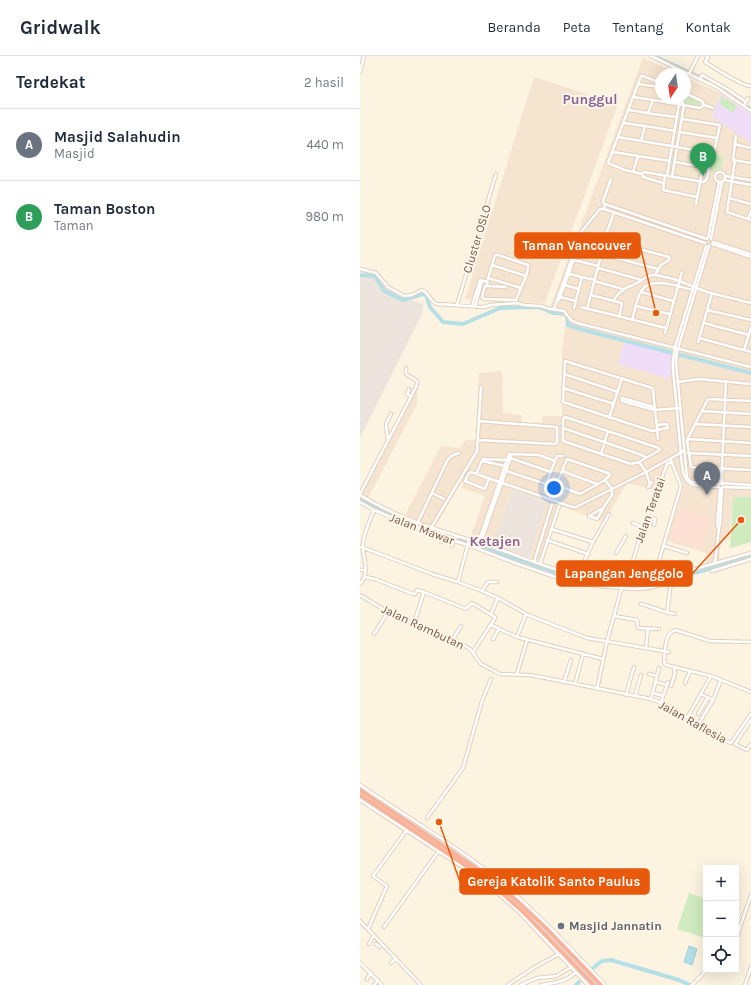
<!DOCTYPE html>
<html lang="id">
<meta charset="utf-8">
<style>
:root{--surface:#fff;--page:#f6f6f7;--text:#1f2937;--muted:#747a83;--line:#e0e1e3;--accent:#db2777}
body{margin:0;font-family:Karla,sans-serif;background:var(--page);color:var(--text)}
.controls{position:absolute;right:12px;bottom:12px;display:grid;overflow:hidden;border-radius:0px;box-shadow:0 4px 16px #0002}
.controls button{width:36px;height:36px;display:grid;place-items:center;padding:0;border:0;border-bottom:1px solid var(--line);background:var(--surface);color:var(--text);font:20px sans-serif}
.compass{position:absolute;left:295px;top:12px;width:36px;height:36px;border-radius:50%;background:var(--surface);box-shadow:0 4px 16px #0002;rotate:193deg}
.you{position:absolute;left:194px;top:432px;width:14px;height:14px;margin:-10px;border:3px solid #fff;border-radius:50%;background:#1a73e8;box-shadow:0 0 0 6px #1a73e833}
.badge{display:grid;place-items:center;width:26px;height:26px;border-radius:50%;background:var(--accent);color:#fff;font-size:13px;font-weight:700}
.pin{position:absolute;translate:-50% -33px;filter:drop-shadow(0 1px 2px #0008)}
.pin::after{content:'';position:absolute;top:21px;width:14px;height:12px;background:inherit;clip-path:polygon(0 0,100% 0,50% 100%)}
.list{margin:0;padding:0;list-style:none}
h2{display:flex;justify-content:space-between;align-items:center;height:52px;margin:0;padding:0 16px;font-size:17px}
h2 small{font-size:13px;font-weight:400;color:var(--muted)}
.list li{display:grid;grid-template-columns:26px 1fr auto;gap:12px;align-items:center;box-sizing:border-box;height:72px;padding:0 16px;border-top:1px solid var(--line)}
.list b{display:block;font-size:15px;white-space:nowrap}
.list p{margin:0;font-size:13px;white-space:nowrap;color:var(--muted)}
.list em{font-size:13px;font-style:normal;color:var(--muted)}
.icon{flex:none;width:22px;height:22px;fill:none;stroke:currentColor;stroke-width:2;stroke-linecap:round;stroke-linejoin:round}
.map{position:relative;flex:none;width:391px;height:929px;overflow:hidden}
header{display:flex;align-items:center;gap:24px;box-sizing:border-box;height:56px;padding:0 20px;background:var(--surface);border-bottom:1px solid var(--line)}
header strong{font-size:19px}
nav{display:flex;gap:22px;margin-inline-start:auto;font-size:14px}
main{display:flex}
aside{flex:1;background:var(--surface)}
.map>svg:first-child{display:block}
.residential{fill:#f5e4cf}
.commercial{fill:#fee1d4}
.industrial{fill:#ece4dd}
.education{fill:#f0def9}
.green{fill:#d0ebbf}
.water{fill:#b5dfe7;stroke:#9bcfda}
.lines{fill:none;stroke-linecap:round;stroke-linejoin:round}
.stream{stroke:#9bcfda;stroke-width:1}
.river{stroke:#b5dfe7;stroke-width:4}
.minor-casing{stroke:#e2cfbd;stroke-width:4.5}
.highway-casing{stroke:#ded7d3;stroke-width:5.5}
.minor{stroke:#fff;stroke-width:2.5}
.highway{stroke:#fbb195;stroke-width:3.5}
.worship-dot{fill:#6b7280;stroke:#fff6e8;stroke-width:1.5}
.labels{text-anchor:middle;stroke-width:4;stroke-linejoin:round;paint-order:stroke}
.street-label{font-size:12px;fill:#765847;stroke:#fff6e8}
.worship-label{font-size:12px;font-weight:bold;fill:#5b616d;stroke:#fff6e8;text-anchor:start}
.quarter-label{font-size:14px;font-weight:bold;fill:#886299;stroke:#fff6e8}
.leader{fill:none;stroke:#e8590c;stroke-width:1.5}
.callout-dot{fill:#e8590c;stroke:#fff6e8;stroke-width:1.5}
.callout{fill:#e8590c;stroke:#e8590c;stroke-width:1.5}
.callout-label{font-size:13px;text-anchor:middle;font-weight:bold;fill:#fff}
</style>
<header>
<strong>Gridwalk</strong>
<nav><a>Beranda</a><a>Peta</a><a>Tentang</a><a>Kontak</a></nav>
</header>
<main>
<aside>
<h2>Terdekat<small>2 hasil</small></h2>
<ul class="list">
<li><span class="badge" style="background:#6b7280">A</span><div><b>Masjid Salahudin</b><p>Masjid</p></div><em>440 m</em></li>
<li><span class="badge" style="background:#2e9e5b">B</span><div><b>Taman Boston</b><p>Taman</p></div><em>980 m</em></li>
</ul>
</aside>
<div class="map">
<svg width="391" height="929" viewBox="0 0 391 929">
<rect width="100%" height="100%" fill="#fdf3e1"/>
<path class="residential" d="M283 2 319 18H301V42H325V21L362 38 352 60 391 86V442L373 441 369 484H361L359 504 347 507 346 497 307 485 324 429 313 406 308 407 297 435 267 427 244 466 197 449 179 504 170 501 187 446 152 433 133 489 110 482 125 440 102 432 106 419 75 471 45 459 81 390 100 392 106 384H116L119 317 142 315 143 357 162 359V367L181 368 183 360H202V292L207 262 188 257Z
M174 21 258 48 185 247 105 243Z
M58 330 57 348 8 442 2 437Z"/>
<path class="commercial" d="M321 452 351 462 340 492 310 482Z"/>
<path class="industrial" d="M0 213 16 216 36 239 63 248 62 258 0 382Z
M152 433 187 446 170 501 133 489Z"/>
<path class="education" d="M361 38 391 58V87L352 61Z
M264 286 312 298 310 323 258 308Z"/>
<path class="green" d="M325 37 342 46 343 49 340 51 324 49 322 46 323 42H325Z
M362 40 377 50 373 57 359 48Z
M352 98 363 101 361 113H358L354 116 350 115Z
M373 441H391V486L370 492Z
M329 837 346 843V870L342 881 317 873Z"/>
<path class="water" d="M329 890 337 893 332 909 324 906Z"/>
<g class="lines">
<path class="stream" d="M297 0 329 15
M332 16 340 20
M372 38 384 47
M387 49 391 52"/>
<path class="river" d="M0 219 15 220 24 235 43 244 63 238 66 239 70 251 83 266 103 268 140 252 179 251 193 257H204
M207 261 208 269 220 273 391 317
M0 444 42 465
M96 484 117 490 216 523 235 526 276 530 306 525 391 501
M233 912 242 905 251 904 319 924 330 929
M216 929 219 926"/>
<defs>
<path id="minor" d="M291 0 356 31 391 55
M346 0 348 1 345 6C355 12 381 30 391 30
M0 16 4 0
M329 18 338 0
M340 23 342 19 367 33 386 46
M301 27 283 20H281L248 107 265 114 282 118 283 121 303 127
M278 28 301 31
M325 37 342 45 344 49 353 52
M273 41 293 44
M384 50 388 42
M269 54 293 58 317 61
M288 57 293 44 340 52 344 49
M263 67 285 70
M320 76 357 82
M376 79 373 104 391 107
M258 81 352 97 354 96 360 69 322 63
M281 85 285 70 315 75
M374 88 391 92
M253 96 310 105
M375 104 367 156 391 164
M315 106 343 111 348 114
M355 121a5 5 0 1 1 10 0a5 5 0 1 1-10 0Z
M273 116 278 100
M282 118 284 116 344 126 347 123 352 97
M305 120 303 134 337 141
M307 120 319 48 322 46 323 42
M365 120 391 124
M312 121 324 49 322 46
M364 124 391 129
M369 142 391 148
M245 148 347 183
M336 148 343 111
M244 153 245 148 243 147V145L251 123
M388 163 391 155
M245 181 254 157
M348 182 359 126
M351 183 362 126
M353 186 391 198
M352 188 391 201
M346 190 315 291 313 305V313L322 410C325 435 338 429 359 431
M349 190 317 296 316 306 327 422 332 426 359 428
M219 191 242 196
M241 198 298 213
M214 204 238 210
M132 209 135 199H138L168 209V212L166 220
M238 212 282 224
M0 213 16 217 28 231 44 240 52 239 62 234C69 237 70 246 77 248L124 251 131 249 156 247 164 249 180 250 191 253 204 255 211 264 217 267 391 311
M209 218 235 224
M295 219 314 223 347 236 391 247
M128 222 161 232
M234 225 263 233
M127 226 132 209 166 220 156 244 124 243 122 241 125 230H128
M204 229 219 233
M281 236 313 245
M231 239 262 247 259 261
M200 241 216 245
M199 244 223 179 227 178 245 184
M97 249 136 118
M112 250 120 224 127 226 128 230 146 231
M276 250 309 258
M115 251 122 225
M221 251 306 272
M214 252 222 221
M194 253 221 176 240 153H244L345 187
M227 253 245 184 309 201V204L301 209 295 219C287 218 283 224 277 227 267 232 259 234 254 244
M347 254 391 264
M272 264C275 255 276 242 282 234 291 220 319 231 333 234
M344 267 389 279
M305 277 322 216
M339 282 391 296
M338 286 352 237
M384 294 391 272
M204 318 258 336
M318 326 339 323 391 328
M203 332 254 348
M49 333 47 338 51 341
M262 342V345L294 354 320 352
M262 342 294 351
M391 345 348 343 327 384 331 411 391 414
M342 355 391 358
M205 361 299 392 300 394 279 406 271 408 203 385V364Z
M249 362 262 322
M335 368 391 371
M297 369 307 368 308 372 292 375 203 346 205 305 292 332 293 333C294 350 297 366 298 383
M203 372 279 398 286 401
M328 383 391 387
M118 384 195 388 197 386V371L119 365
M28 385 26 368 31 358
M328 397 391 400
M241 398 248 375
M150 402 191 416
M207 403 248 417 250 419 245 424 220 438 197 429V427Z
M311 404 321 430
M122 405 145 410
M279 406 286 416 290 428
M146 415 186 428 197 400H203
M202 415 237 428
M116 418 123 403 147 404
M129 422 125 433 105 425 109 417 111 416C144 428 179 439 212 451H216L286 416 324 395
M362 427 391 429
M360 428 361 412
M362 428V410L366 325
M288 431 292 426
M363 431 391 432
M72 437 84 443
M0 438 57 329V325L46 318V312
M0 439C42 465 89 477 136 492 175 506 213 522 255 527 264 527 273 529 282 528L391 497
M0 446 14 454 68 477 108 489 155 507 207 525 237 530 274 533 289 532 311 526 307 557
M229 460 243 452 252 439V433L245 424
M229 460 237 463 243 453
M287 460 295 463 294 469
M273 467 283 471
M55 472 88 403 93 399 99 397
M359 472 357 469 360 432
M191 473 233 486
M68 477 117 395 121 331
M187 484 228 498
M81 486 83 477
M117 486 121 479 149 398 179 399 195 405
M123 488V480L152 398
M92 490 96 480
M304 490 327 497
M0 491 12 495 72 518 98 526 122 535 138 542 168 559 227 582 309 596
M256 497 266 480
M174 506 192 448
M355 507 359 472 360 468 362 432
M180 508 199 450
M0 514H6
M352 515 391 503
M5 521 15 523 53 538H55L57 534 64 536 106 553 112 547 135 561V562L113 596
M217 521 233 486 249 458
M293 525 321 430
M98 526 109 484
M0 528C11 516 2 501 3 488 4 476 10 464 14 454
M267 528 281 476 286 465 288 458 307 408 312 406
M122 535 128 526H137
M0 539 28 556 93 583 110 593 121 608 140 618 168 619 186 622 291 643 307 649 355 680 371 687 391 658
M281 548C293 551 303 556 315 558
M131 558 138 542
M254 560 277 564 278 572 299 573
M54 567 64 536
M131 569 157 581 243 603
M14 578 28 556
M157 581 166 558
M93 583 101 570
M133 583 139 573
M391 586 350 585 315 574C304 578 305 596 304 606L306 609 351 620 391 636
M286 591 288 574
M157 618 167 584
M289 618 297 620
M204 626 211 604
M296 626 307 629
M325 627 330 615
M215 628 223 598
M311 630 315 617 314 615 315 611
M237 633 247 585 263 527
M293 637 303 640
M266 639 274 611
M275 640 281 619
M291 643 299 612
M353 644 361 624
M301 646 308 626
M338 658 348 641
M327 662 351 620
M391 664 375 688 387 694 391 688
M338 669 353 644 341 638
M0 729C45 760 94 788 136 822 176 855 210 892 245 929
M0 744 107 814 132 832 158 855 228 929
M67 762 103 712 122 645 131 623
M0 865 61 929
M24 871 78 796
M8 873 27 830 13 820 46 775
M376 883 391 839
M9 888 14 879
M16 888 20 891
M0 907 22 929
M31 907 36 902
M7 923 11 917
M14 929 18 924
M148 929 175 911 199 898
M161 929 177 922 196 920 210 912
M181 929C194 927 205 926 215 917
M332 929 347 914
M385 929 391 911"/>
<path id="highway" d="M0 734 135 825 184 870 241 929
M0 739 109 812 135 831 164 857 234 929"/>
</defs>
<use href="#minor" class="minor-casing"/>
<use href="#highway" class="highway-casing"/>
<use href="#minor" class="minor"/>
<use href="#highway" class="highway"/>
</g>
<circle class="worship-dot" cx="201" cy="870" r="4"/>
<g class="labels">
<g class="street-label">
<text transform="translate(117 183) rotate(-73)" y="4">Cluster OSLO</text>
<text transform="translate(290 454) rotate(-70)" y="4">Jalan Teratai</text>
<text transform="translate(62 473) rotate(21)" y="4">Jalan Mawar</text>
<text transform="translate(63 571) rotate(25)" y="4">Jalan Rambutan</text>
<text transform="translate(333 666) rotate(29)" y="4">Jalan Raflesia</text>
</g>
<g class="worship-label">
<text x="209" y="874">Masjid Jannatin</text>
</g>
<g class="quarter-label">
<text x="230" y="48">Punggul</text>
<text x="135" y="490">Ketajen</text>
</g>
</g>
<path class="leader" d="M296 257L280 189M381 464L332 518M79 766L100 826"/>
<g class="callout-dot">
<circle cx="296" cy="257" r="4"/>
<circle cx="381" cy="464" r="4"/>
<circle cx="79" cy="766" r="4"/>
</g>
<g class="callout">
<rect x="155" y="177" width="125" height="25" rx="4"/>
<rect x="197" y="505" width="135" height="25" rx="4"/>
<rect x="100" y="813" width="189" height="25" rx="4"/>
</g>
<g class="callout-label">
<text x="217" y="194">Taman Vancouver</text>
<text x="264" y="522">Lapangan Jenggolo</text>
<text x="194" y="830">Gereja Katolik Santo Paulus</text>
</g>
</svg>
<div class="controls">
<button>+</button>
<button>−</button>
<button><svg class="icon" aria-label="locate" viewBox="0 0 24 24"><circle cx="12" cy="12" r="6"/><path d="M12 2v4M12 18v4M2 12h4M18 12h4"/></svg></button>
</div>
<svg class="compass" viewBox="-18 -18 36 36"><path d="M0-13l5 13h-10z" fill="#e53935"/><path d="M0 13l5-13h-10z" fill="#747a83"/></svg>
<div class="you"></div>
<div class="pin badge" style="left:347px;top:439px;background:#6b7280">A</div>
<div class="pin badge" style="left:343px;top:120px;background:#2e9e5b">B</div>
</div>
</main>
